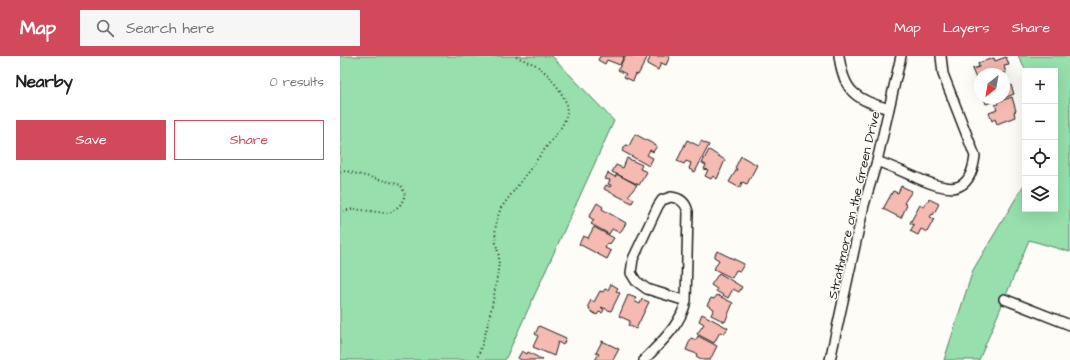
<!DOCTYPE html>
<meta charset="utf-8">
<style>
:root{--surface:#fff;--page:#f6f6f6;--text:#202124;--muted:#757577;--line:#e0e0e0;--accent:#d1495b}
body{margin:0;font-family:"Architects Daughter",sans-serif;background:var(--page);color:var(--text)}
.controls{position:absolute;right:12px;top:12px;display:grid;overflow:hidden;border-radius:0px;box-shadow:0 4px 16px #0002}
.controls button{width:36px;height:36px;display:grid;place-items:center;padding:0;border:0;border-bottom:1px solid var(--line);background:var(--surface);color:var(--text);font:20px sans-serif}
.compass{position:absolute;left:634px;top:12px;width:36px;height:36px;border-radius:50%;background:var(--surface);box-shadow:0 4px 16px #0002;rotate:211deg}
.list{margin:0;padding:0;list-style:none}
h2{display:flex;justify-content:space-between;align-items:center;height:52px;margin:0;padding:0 16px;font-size:17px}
h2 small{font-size:13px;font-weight:400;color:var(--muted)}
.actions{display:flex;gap:8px;padding:12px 16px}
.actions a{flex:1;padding:9px 0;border:1px solid var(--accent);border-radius:0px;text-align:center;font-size:14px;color:var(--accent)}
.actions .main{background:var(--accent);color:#fff}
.icon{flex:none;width:22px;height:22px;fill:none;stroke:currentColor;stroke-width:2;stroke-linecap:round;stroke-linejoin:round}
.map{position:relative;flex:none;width:730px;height:304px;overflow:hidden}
header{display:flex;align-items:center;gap:24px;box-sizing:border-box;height:56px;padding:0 20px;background:var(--accent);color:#fff}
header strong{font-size:19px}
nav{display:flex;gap:22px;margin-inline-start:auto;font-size:14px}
.search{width:280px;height:36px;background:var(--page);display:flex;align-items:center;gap:10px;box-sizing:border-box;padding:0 14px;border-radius:0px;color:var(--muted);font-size:15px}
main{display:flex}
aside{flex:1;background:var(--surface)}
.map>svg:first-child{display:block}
.green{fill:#97dfad;stroke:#5a7e64}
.building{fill:#f5bab1;stroke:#1c1c1c}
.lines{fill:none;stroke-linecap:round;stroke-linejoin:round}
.street-casing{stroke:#1c1c1c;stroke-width:12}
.path{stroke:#1c1c1c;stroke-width:2;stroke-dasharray:1 3;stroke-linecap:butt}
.street{stroke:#fdfcf7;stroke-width:9}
.labels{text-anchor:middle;stroke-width:3;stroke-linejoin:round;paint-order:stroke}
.street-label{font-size:13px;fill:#1c1c1c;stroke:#fdfcf7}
</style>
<header>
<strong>Map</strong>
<div class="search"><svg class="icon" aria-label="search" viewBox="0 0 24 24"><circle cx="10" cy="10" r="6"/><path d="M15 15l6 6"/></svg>Search here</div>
<nav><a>Map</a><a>Layers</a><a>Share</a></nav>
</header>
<main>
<aside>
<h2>Nearby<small>0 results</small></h2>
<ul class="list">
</ul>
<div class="actions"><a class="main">Save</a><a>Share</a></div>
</aside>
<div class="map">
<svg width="730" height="304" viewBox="0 0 730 304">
<rect width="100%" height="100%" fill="#fdfcf7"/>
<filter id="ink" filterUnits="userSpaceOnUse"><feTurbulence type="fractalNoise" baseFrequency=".025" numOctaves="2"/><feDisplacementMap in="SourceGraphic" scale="8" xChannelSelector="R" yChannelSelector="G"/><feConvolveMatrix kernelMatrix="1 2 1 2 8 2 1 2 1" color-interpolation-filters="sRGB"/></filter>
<g filter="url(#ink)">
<path class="green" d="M0 0H212L274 65 165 304H0Z
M678 0H730V196L689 184 639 304H604L633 214 685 127V153H715V15H686Z"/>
<path class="building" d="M260 0H284L280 9 267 4 265 8 258 4Z
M285 0H308L298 19 296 18 293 25 284 21 286 18 278 14Z
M309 0H330L326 9 321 7 318 14 307 8 310 2Z
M666 1 669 9 664 10 666 17 640 18V26L638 27 632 13 639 11 638 7 654 2 655 5Z
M664 22 667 30 671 29 674 38 664 42Z
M672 41 676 55 674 56 675 61 657 68 655 63 652 65 649 57 657 54 655 49 658 48 657 46Z
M644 42H663L646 48Z
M295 78 317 90 313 96 310 94 307 99 313 102 309 110 282 95 286 89 289 90Z
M347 84 359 90 361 85 369 89 355 116 349 113 351 107 346 105 344 108 337 105Z
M369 94 385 104 377 123 373 120 371 123 365 120 368 114 364 113 366 109 362 107Z
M401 100 417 109 407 128 402 126 400 132 389 126 397 113 395 112Z
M287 102 302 109 300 113 307 116 299 129 272 116 276 109 283 112Z
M268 117 275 121 277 118 297 129 288 140 294 143 292 147 264 133 266 129 270 131 271 129 268 128 270 124 265 123Z
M561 130 572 135 564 147 567 149 561 162 543 153 553 135 558 137Z
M589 143 599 148 593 159 592 158 590 161 594 163 587 176 581 173 578 179 570 175 574 169 570 167 580 149 584 151Z
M257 147 263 151 262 153 286 167 280 177 272 173 269 178 251 168 254 164 249 161Z
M254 171 274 182 270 188 268 187 265 192 271 195 267 203 239 188 243 180 248 182Z
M377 195 404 208 400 215 396 214 392 222 374 213 379 204 374 201Z
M379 217 402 231 399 236 393 233 388 242 376 235 377 233 371 229Z
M271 228 278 232 276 235 280 237 271 255 261 251 264 254 262 257 259 256 257 259 249 254 250 252 248 250 251 244 254 246 260 235 263 236 265 233 268 234Z
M288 239 296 242 294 245 300 248 302 243 309 246 296 273 288 269 290 265 279 260Z
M377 239 393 247 385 266 371 259 374 253 367 249 371 242 374 243Z
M362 258 388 272 384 278 380 276 374 287 357 278 364 268 359 265Z
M199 270 226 282 223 289 218 286 214 300 193 291 198 280 195 278Z
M358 280 377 290 370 304H363L356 300 357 298 346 294 351 282 356 284Z
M262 285 279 293 273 304H255L259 298 256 297Z
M182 295 187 298 188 296 203 304H181L178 302Z"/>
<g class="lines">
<defs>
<path id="street" d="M499 0C504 37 516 43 549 53
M537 105C550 110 564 116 577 122 608 135 630 141 635 100L603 18 601 0
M331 141C341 142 346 147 348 156L346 245 307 233 296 225 291 217 293 203 318 150 322 144Z
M664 243 730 269
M304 304C320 287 341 269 346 245
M490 304 524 149 537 105 561 0"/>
</defs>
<use href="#street" class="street-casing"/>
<path class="path" d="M0 116 6 115 61 129 65 139 61 148 52 156 45 157 14 153 0 155
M136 304C146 285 158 225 159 203 159 198 157 193 156 188 154 175 156 164 161 152L222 70 227 59 226 46 219 33 208 19 196 9 174 0"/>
<use href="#street" class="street"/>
</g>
</g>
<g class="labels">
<g class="street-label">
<text transform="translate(513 149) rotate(-77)" y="5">Strathmore on the Green Drive</text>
</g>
</g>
</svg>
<div class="controls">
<button>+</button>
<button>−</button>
<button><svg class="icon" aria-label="locate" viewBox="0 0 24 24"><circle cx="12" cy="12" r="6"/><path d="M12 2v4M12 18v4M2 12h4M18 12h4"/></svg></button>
<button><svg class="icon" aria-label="layers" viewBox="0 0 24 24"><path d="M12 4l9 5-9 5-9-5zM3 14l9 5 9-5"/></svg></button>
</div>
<svg class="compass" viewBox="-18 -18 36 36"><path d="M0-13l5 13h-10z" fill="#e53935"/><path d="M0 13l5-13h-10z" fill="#757577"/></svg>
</div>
</main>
